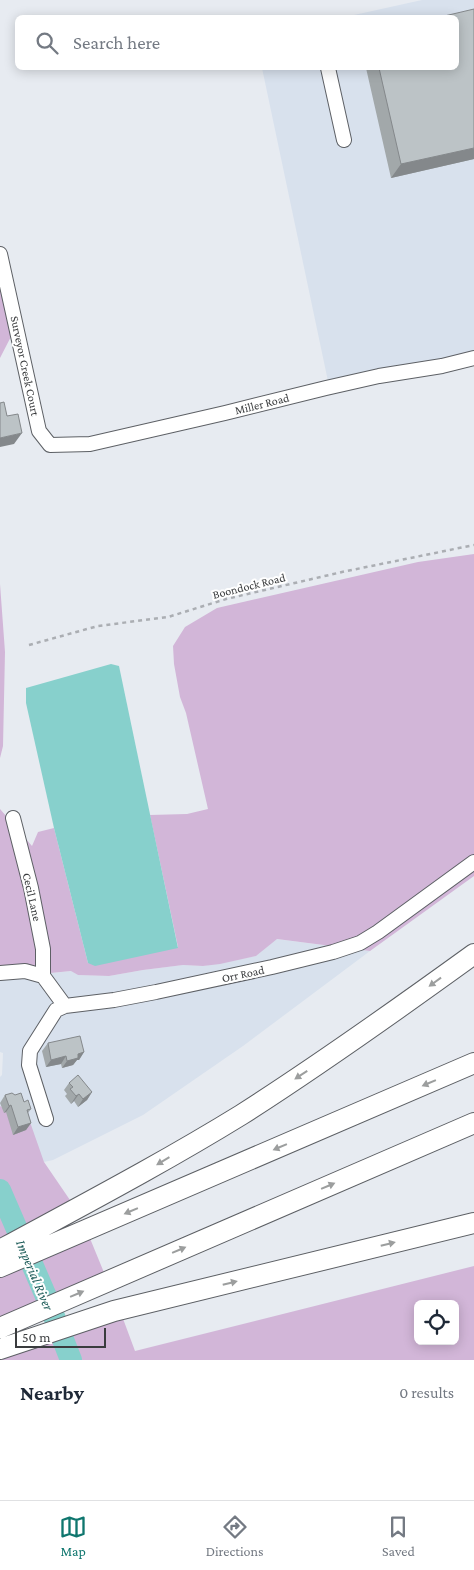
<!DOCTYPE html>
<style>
:root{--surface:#fff;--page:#f2f2f3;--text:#1f2937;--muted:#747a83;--line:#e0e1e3;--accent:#0f766e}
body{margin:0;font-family:"Crimson Pro",serif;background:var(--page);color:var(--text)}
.controls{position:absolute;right:15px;bottom:15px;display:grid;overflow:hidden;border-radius:8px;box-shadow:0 2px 12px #0003}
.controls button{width:45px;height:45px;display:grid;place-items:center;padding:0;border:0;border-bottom:1px solid var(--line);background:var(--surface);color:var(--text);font:25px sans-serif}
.scale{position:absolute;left:15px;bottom:12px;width:91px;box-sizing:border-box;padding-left:5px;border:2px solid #3a3c3e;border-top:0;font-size:14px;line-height:18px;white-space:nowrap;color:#3a3c3e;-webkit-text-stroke:4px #fff;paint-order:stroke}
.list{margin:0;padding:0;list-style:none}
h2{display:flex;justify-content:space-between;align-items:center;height:65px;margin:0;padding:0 20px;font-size:21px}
h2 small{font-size:16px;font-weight:400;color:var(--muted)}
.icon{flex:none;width:28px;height:28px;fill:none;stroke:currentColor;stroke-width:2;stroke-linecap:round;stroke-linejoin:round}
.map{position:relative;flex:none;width:474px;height:1360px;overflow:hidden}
.search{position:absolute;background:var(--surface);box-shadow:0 2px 12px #0003;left:15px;right:15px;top:15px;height:55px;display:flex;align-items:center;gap:12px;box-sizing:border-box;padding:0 18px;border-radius:8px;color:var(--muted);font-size:19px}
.sheet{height:140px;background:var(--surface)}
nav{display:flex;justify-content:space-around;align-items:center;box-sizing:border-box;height:70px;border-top:1px solid var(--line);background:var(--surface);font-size:14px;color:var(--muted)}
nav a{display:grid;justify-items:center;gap:2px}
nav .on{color:var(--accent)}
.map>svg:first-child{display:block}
.built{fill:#d8e1ed}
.green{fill:#d2b6d8;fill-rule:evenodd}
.water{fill:#87d0cc}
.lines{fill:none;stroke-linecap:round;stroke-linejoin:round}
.river{stroke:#87d0cc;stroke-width:22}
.minor-casing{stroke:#5d6065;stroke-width:16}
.highway-casing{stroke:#5d6065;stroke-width:22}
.path{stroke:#abaeb3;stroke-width:2.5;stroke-dasharray:4 4;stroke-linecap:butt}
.minor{stroke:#fff;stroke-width:14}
.highway{stroke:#fff;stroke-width:20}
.wall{fill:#a2a8aa}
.shaded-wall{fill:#84888b}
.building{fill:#bcc3c6;stroke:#84888b}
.oneway{fill:#9c9e9e}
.labels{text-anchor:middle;stroke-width:4;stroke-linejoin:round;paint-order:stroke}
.street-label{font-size:12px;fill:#3a3c3e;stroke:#fff}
.water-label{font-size:14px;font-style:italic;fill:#1f5d5a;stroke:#fff}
</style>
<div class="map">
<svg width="474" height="1360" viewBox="0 0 474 1360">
<rect width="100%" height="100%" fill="#e7ebf1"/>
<path class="built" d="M422 0H474V352L329 386 262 68H456V18L345 17Z
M276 939 370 951 243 1046 143 1115 53 1160 44 1162 13 1114 0 1106V1077L2 1075 3 1053 0 1052V978L72 971 78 975 109 976 143 970 183 965 203 966 256 956Z"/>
<path class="green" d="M0 245 19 321 0 358Z
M474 554V876L370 951 277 939 256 956 220 964 203 966 183 965 143 970 109 976 78 975 71 971 0 978V809L32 846 38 832 54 828 88 963 178 947 150 815 187 814 208 809 186 713 180 697 174 664 173 646 185 627 217 608 418 562Z
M0 584 5 652 3 746 0 758Z
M0 1106 13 1114 30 1122 44 1162 72 1203 0 1242Z
M89 1236 105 1275 0 1321V1274Z
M474 1266V1360H0V1356L122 1316 135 1351ZM418 1304H455V1341H418Z"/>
<path class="water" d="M111 664 119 666 178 948 95 966 88 963 54 828 26 703V688Z"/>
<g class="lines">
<path class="river" d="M0 1190 48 1301 71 1360"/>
<defs>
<path id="minor" d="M328 68 344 140
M0 254 39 431 50 445 90 444 225 413 326 388 379 376 442 366 474 358
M13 818 31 888 43 949V976
M0 973 25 971 43 976 65 1006 114 1000 156 992 272 967 333 952 360 943 378 932 474 862
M46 1119 29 1065 30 1051 56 1010 65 1006"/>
<path id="highway" d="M0 1250C81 1206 163 1163 241 1115 321 1064 398 1009 474 954
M0 1267 474 1063
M0 1328 474 1123
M0 1349 114 1311 474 1223"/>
</defs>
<use href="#minor" class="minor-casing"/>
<use href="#highway" class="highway-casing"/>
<path class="path" d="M29 645 98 626 168 617 226 599 342 572 474 545"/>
<use href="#minor" class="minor"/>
<use href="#highway" class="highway"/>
</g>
<path class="wall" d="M366 68H456L474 159 391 178Z
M48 1043 84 1052 79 1060H77L73 1065 62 1068 61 1064 46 1067 42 1051Z
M69 1083 92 1092 87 1100 78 1107 74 1101 71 1104 65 1096 67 1094 64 1090Z
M5 1095 24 1102 31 1109 28 1113 31 1123 26 1130 13 1135 6 1112 4 1113 0 1103Z"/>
<path class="shaded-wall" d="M474 148V159L391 178 401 164Z
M22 433 14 444 0 447V438Z
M84 1052 79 1060H77L73 1065 62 1068 67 1061 78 1054Z
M66 1056 61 1064 46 1067 51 1060Z
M92 1092 87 1100 78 1107 83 1099Z
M79 1094 74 1101 71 1104 76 1096Z
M11 1105 6 1112 4 1113 9 1106Z
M31 1123 26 1130 13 1135 18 1127Z"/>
<path class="building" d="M474 9V148L401 164 379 68H456V18H436Z
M4 402 7 416 18 414 22 433 0 438V403Z
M80 1036 84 1052 78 1054V1058L67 1061 66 1056 51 1060 48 1043Z
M78 1075 92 1092 83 1099 79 1094 76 1096 70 1089 73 1087 69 1083Z
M12 1093 15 1095 21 1093 24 1102 28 1100 31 1109 27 1110 31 1123 18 1127 11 1105 9 1106 5 1095Z"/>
<defs><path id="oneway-solid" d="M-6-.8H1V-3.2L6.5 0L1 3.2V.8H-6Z" transform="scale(1.25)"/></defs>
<g class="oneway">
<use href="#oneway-solid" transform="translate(435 982) rotate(144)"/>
<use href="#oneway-solid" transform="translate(301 1075) rotate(147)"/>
<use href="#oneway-solid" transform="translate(429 1083) rotate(157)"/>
<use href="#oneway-solid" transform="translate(280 1147) rotate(157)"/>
<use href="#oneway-solid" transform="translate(163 1161) rotate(149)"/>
<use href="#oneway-solid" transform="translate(328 1186) rotate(-23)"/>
<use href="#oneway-solid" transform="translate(131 1211) rotate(157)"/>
<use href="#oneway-solid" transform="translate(388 1244) rotate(-14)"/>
<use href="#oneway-solid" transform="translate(179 1250) rotate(-23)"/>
<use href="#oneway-solid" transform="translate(230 1283) rotate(-14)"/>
<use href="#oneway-solid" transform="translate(77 1294) rotate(-23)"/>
</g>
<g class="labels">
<g class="street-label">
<text transform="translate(25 366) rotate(78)" y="4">Surveyor Creek Court</text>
<text transform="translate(262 404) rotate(-14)" y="4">Miller Road</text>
<text transform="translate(249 586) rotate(-14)" y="4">Boondock Road</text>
<text transform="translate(32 897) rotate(77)" y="4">Cecil Lane</text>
<text transform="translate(243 974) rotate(-12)" y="4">Orr Road</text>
</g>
<g class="water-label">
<text transform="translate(35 1275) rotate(67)" y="5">Imperial River</text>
</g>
</g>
</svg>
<div class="controls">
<button><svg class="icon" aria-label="locate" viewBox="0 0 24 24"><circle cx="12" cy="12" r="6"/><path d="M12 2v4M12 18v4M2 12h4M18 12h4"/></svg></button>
</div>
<div class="scale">50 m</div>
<div class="search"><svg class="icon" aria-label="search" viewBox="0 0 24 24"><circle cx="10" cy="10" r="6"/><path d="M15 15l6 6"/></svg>Search here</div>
</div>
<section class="sheet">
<h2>Nearby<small>0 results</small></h2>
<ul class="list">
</ul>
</section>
<nav>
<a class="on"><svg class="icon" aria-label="map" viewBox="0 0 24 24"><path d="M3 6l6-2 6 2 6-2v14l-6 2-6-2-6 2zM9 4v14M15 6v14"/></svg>Map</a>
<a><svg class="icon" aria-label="directions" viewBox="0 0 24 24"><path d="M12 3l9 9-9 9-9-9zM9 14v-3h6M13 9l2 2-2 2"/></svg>Directions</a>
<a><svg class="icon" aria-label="saved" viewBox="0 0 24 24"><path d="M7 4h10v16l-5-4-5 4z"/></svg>Saved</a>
</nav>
